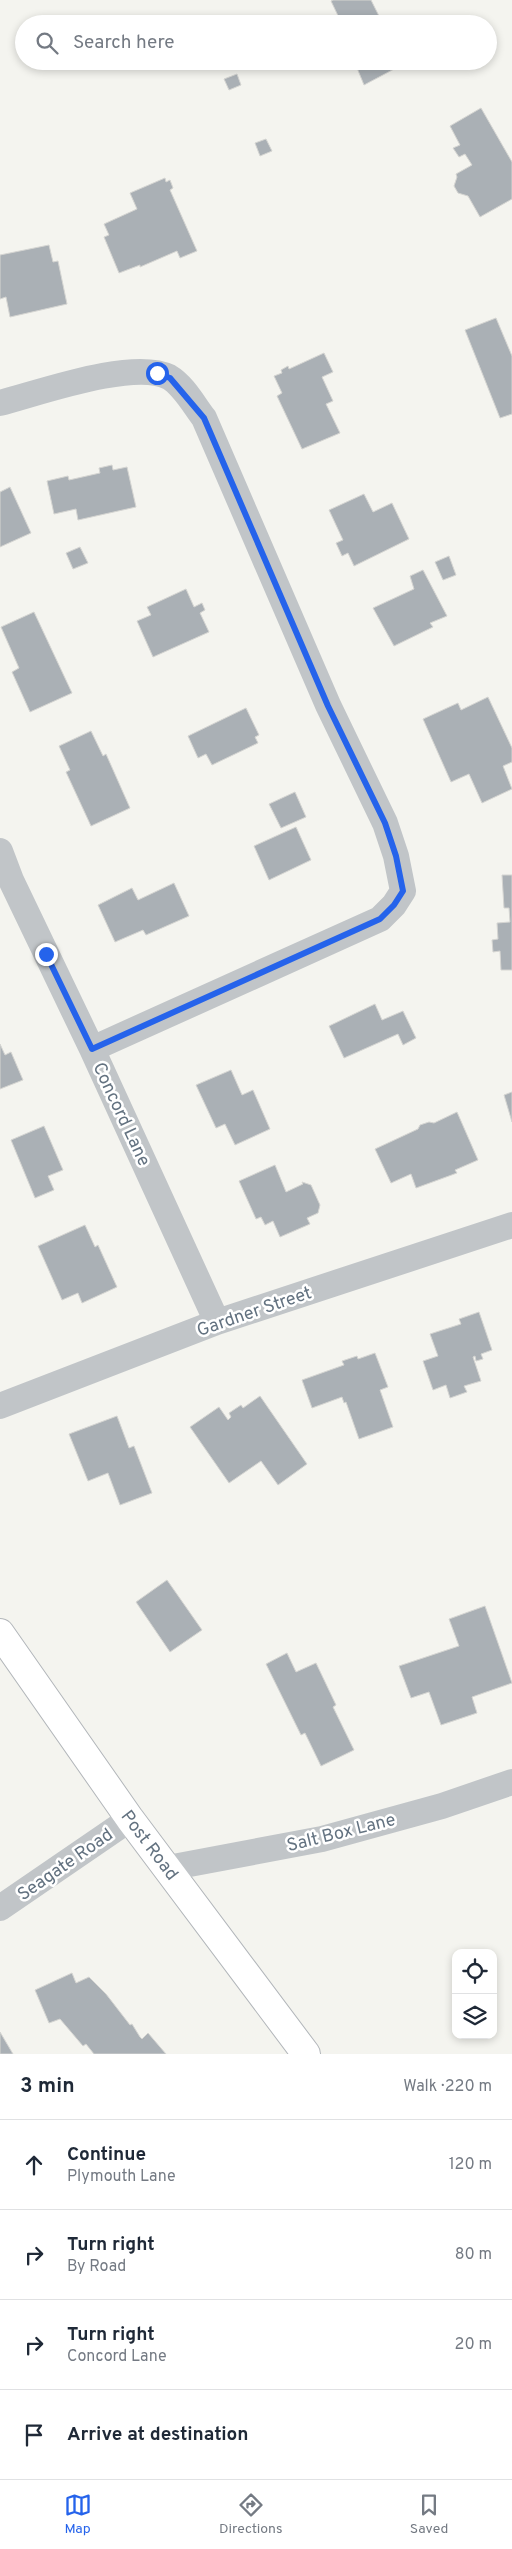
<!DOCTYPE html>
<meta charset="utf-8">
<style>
:root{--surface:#fff;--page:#f6f6f7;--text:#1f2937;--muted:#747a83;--line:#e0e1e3;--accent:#2563eb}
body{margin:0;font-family:Overpass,sans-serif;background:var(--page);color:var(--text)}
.controls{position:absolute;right:15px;bottom:15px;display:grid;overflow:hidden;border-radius:10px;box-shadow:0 2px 8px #0003}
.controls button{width:45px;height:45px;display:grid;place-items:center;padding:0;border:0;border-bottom:1px solid var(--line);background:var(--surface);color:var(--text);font:25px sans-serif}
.stop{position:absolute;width:15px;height:15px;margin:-11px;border:4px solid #2563eb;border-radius:50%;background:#fff}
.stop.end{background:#2563eb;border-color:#fff;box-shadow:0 1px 5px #0008}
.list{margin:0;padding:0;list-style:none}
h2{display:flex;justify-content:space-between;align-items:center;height:65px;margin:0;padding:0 20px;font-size:21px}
h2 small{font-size:16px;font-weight:400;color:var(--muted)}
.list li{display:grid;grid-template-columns:32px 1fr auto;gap:15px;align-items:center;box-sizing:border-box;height:90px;padding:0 20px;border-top:1px solid var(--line)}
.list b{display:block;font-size:19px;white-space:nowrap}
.list p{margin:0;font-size:16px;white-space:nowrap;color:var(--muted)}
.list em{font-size:16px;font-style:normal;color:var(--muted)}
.icon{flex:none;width:28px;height:28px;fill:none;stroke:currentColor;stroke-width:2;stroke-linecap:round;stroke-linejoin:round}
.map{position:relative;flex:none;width:512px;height:2054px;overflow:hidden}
.search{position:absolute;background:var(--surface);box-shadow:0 2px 8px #0003;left:15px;right:15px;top:15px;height:55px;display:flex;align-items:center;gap:12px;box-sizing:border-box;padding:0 18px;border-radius:28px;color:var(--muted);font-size:19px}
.sheet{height:425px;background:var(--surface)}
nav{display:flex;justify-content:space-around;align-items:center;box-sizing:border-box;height:70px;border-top:1px solid var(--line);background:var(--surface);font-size:14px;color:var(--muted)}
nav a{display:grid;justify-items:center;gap:2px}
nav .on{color:var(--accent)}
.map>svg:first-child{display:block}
.building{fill:#aab0b5;stroke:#d5d5d2}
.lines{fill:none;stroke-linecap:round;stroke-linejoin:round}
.primary-casing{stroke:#b2b6ba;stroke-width:30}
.street{stroke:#c1c5c8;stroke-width:26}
.primary{stroke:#fff;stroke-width:28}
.route{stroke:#2563eb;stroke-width:6}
.labels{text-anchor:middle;stroke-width:5;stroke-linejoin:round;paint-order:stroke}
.street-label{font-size:18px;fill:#637280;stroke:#fff}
</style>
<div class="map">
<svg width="512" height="2054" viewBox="0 0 512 2054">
<rect width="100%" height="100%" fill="#f4f4ef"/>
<path class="building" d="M333 0H371L383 24H342L331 1Z
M352 61H393L396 68 364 85 355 63Z
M237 74 241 85 229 90 224 79Z
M481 108 512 162V199L480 217 468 196 458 193 454 186 457 177 456 174 472 165 465 154 459 157 453 148 460 145 450 126Z
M266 139 272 151 260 156 255 143Z
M165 178 166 182 170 180 173 188 170 190 197 251 180 258 177 251 140 267V265L119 273 104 237 109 235 104 224 137 209 130 193Z
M49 245 53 262 58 261 67 304 10 317 6 297 0 299V255Z
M496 318 512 356V414L500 418 465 330Z
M324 353 333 372 322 377 333 401 326 404 340 433 302 449 277 396 282 393 274 376 282 373 281 370 288 366 289 369Z
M112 465 113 470 127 467 136 507 78 520 76 509 54 514 47 481 68 476 69 480 100 473 99 468Z
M10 487 31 533 0 547V492Z
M364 494 373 512 392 503 409 539 354 566 348 553 342 556 336 543 343 540 329 510Z
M80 547 88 563 73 569 66 553Z
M449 556 456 575 443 580 435 562Z
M423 570 447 616 430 623 433 627 394 646 373 608 414 589 410 576Z
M186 589 194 607 202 603 205 610 200 613 209 632 153 657 137 621 151 615 147 607Z
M34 612 72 693 30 712 12 672 19 668 1 627Z
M488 697 512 748V762L503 766 512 789 482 803 469 774 451 782 423 719 458 703 461 710Z
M246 708 259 735 255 737 258 743 212 765 206 754 198 758 188 736Z
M91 731 103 756 106 754 130 808 91 826 66 772 70 770 59 746Z
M295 792 306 817 281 828 269 804Z
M296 827 311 860 269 880 254 846Z
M502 875H512V970H501L500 951 493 952 492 940 498 939 497 923 510 922 509 908H504Z
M174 883 189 916 146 935 143 930 115 942 98 905 132 888 138 900Z
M375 1004 382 1020 403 1011 416 1038 403 1045 398 1034 344 1058 329 1026Z
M0 1044 5 1055 11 1052 23 1080 0 1089Z
M231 1070 242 1095 253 1090 270 1129 235 1145 225 1124 216 1128 196 1085Z
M512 1092V1122L504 1095Z
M457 1112 478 1160 455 1170 457 1173 416 1188 411 1174 391 1183 375 1149 418 1129 420 1125 429 1122 434 1123Z
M44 1126 63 1170 48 1176 54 1190 35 1198 11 1140Z
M275 1165 286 1192 303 1184 302 1182 311 1185 320 1205 318 1213 307 1218 310 1224 280 1237 273 1221 265 1225 261 1217 256 1219 239 1181Z
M85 1225 95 1247 98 1245 117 1287 82 1303 78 1293 62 1300 38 1246Z
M479 1312 492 1350 481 1354 483 1359 476 1361 475 1356 473 1357 481 1381 464 1386 467 1392 450 1398 446 1385 433 1390 423 1361 438 1356 430 1334 461 1324 459 1319Z
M375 1353 388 1387 380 1390 393 1427 359 1439 346 1402 344 1403 342 1397 312 1408 302 1380 344 1365 342 1361 357 1356 358 1359Z
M260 1396 307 1464 278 1485 261 1461 229 1483 190 1427 219 1407 228 1420 231 1417 229 1413 241 1405 243 1408Z
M117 1416 129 1448 134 1446 152 1493 120 1505 108 1473 88 1481 69 1434Z
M167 1580 202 1630 170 1652 136 1602Z
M485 1606 512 1683 472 1697 477 1713 441 1725 429 1692 411 1698 399 1666 459 1646 449 1619Z
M287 1653 296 1672 316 1663 336 1705 333 1707 354 1750 321 1766 305 1733 301 1735 266 1664Z
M72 1973 76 1983 89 1977 106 1994 130 2025 132 2024 140 2037 142 2039 148 2033 166 2054H94L86 2044 83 2046 60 2019 49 2023 35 1990Z
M0 2032 13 2054H0Z"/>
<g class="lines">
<defs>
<path id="primary" d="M0 1633 130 1819 306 2054"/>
</defs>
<use href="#primary" class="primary-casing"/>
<path class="street" d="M0 403C39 393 133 359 169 377 183 385 194 405 204 418L328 705 385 823 396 856 403 891 394 905 380 919 92 1049
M0 851 11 880 92 1049 217 1322
M0 1406 217 1322 512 1225
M168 1868 322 1839 442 1806 512 1782
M0 1908 130 1819"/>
<use href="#primary" class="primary"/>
</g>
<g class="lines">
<path class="route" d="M46 954 92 1049 380 919 394 905 403 891 396 856 385 823 328 706 204 418 170 378 157 373"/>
</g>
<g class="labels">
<g class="street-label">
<text transform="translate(122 1114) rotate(65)" y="6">Concord Lane</text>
<text transform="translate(254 1311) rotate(-19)" y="6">Gardner Street</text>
<text transform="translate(341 1832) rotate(-14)" y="6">Salt Box Lane</text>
<text transform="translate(150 1845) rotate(53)" y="6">Post Road</text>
<text transform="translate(65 1864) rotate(-35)" y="6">Seagate Road</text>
</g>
</g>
</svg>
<div class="controls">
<button><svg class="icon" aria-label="locate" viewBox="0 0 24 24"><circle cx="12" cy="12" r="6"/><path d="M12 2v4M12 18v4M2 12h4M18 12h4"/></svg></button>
<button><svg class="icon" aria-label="layers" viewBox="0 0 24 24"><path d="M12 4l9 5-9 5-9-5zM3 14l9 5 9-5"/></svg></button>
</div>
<div class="stop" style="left:157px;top:373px"></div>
<div class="stop end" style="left:46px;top:954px"></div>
<div class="search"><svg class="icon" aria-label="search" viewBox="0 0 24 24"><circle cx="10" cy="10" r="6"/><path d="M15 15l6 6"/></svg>Search here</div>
</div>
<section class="sheet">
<h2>3 min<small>Walk · 220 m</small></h2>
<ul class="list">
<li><svg class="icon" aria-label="ahead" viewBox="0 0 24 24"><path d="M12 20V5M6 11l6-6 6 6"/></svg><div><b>Continue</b><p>Plymouth Lane</p></div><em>120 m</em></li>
<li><svg class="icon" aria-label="right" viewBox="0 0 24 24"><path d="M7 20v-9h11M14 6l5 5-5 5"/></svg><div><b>Turn right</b><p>By Road</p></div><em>80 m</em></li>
<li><svg class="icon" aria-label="right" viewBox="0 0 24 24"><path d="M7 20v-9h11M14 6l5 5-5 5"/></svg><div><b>Turn right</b><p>Concord Lane</p></div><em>20 m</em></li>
<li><svg class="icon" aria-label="arrive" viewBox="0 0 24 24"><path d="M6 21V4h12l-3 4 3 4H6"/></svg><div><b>Arrive at destination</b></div></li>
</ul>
</section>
<nav>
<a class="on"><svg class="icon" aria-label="map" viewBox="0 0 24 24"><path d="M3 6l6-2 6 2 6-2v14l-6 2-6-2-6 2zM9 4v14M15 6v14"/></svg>Map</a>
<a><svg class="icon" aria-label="directions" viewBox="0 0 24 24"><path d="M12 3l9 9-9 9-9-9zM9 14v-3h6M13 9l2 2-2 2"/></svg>Directions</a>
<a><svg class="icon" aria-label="saved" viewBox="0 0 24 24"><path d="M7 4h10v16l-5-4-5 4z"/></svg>Saved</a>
</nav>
